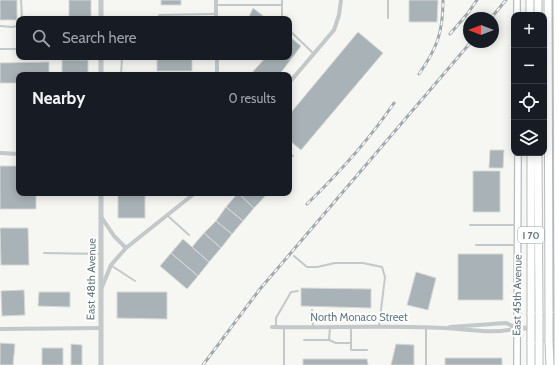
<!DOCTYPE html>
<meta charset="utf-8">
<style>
:root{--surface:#171b24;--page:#20242c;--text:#f1f3f6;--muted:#9ea1a6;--line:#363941}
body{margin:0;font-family:Cabin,sans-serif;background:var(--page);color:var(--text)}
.controls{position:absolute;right:12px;top:12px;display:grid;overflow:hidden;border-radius:8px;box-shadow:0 2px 10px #0003}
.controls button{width:36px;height:36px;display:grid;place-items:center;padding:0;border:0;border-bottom:1px solid var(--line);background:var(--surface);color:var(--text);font:20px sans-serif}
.compass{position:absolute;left:463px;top:12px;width:36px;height:36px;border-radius:50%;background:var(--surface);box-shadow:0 2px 10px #0003;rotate:270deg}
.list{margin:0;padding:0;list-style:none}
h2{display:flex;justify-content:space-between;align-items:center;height:52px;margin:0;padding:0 16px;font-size:17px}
h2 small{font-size:13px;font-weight:400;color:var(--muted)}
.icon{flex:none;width:22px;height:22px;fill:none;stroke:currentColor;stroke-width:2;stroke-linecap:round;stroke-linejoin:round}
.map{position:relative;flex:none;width:559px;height:365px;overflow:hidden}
.search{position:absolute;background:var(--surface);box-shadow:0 2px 10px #0003;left:16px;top:16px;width:276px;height:44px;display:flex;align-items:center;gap:10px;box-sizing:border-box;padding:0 14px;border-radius:8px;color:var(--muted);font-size:15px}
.panel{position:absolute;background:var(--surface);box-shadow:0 2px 10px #0003;left:16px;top:72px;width:276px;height:124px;border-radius:8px}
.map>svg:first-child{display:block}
.building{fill:#a9b3b7;stroke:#d7d7d5}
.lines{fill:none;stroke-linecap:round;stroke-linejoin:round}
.tertiary-tunnel{stroke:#cad0d1;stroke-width:5;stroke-dasharray:5 2.5;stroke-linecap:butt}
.secondary-casing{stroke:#b5bcbf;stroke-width:8}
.motorway-casing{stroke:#b7bbbe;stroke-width:9}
.service{stroke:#c3c8ca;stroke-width:2}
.minor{stroke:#c3c8ca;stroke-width:4}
.tertiary{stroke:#c3c8ca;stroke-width:5}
.secondary{stroke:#fff;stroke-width:5.5}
.motorway{stroke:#fff;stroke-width:7}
.rail-casing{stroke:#a1a9ae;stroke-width:3}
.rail{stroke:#fff;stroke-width:1.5;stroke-dasharray:4.5;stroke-linecap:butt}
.motorway-bridge-casing{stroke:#b7bbbe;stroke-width:9;stroke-linecap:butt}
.motorway-bridge{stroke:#fff;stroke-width:7}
.labels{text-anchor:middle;stroke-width:4;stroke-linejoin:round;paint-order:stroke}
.shield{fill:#fff;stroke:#92a1aa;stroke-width:1}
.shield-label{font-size:10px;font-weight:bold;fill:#637985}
.street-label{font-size:11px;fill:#637985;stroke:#fff}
</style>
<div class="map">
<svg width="559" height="365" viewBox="0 0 559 365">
<rect width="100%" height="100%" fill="#f6f6f2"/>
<path class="building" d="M0 0H17V20H0Z
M69 0H91V18L69 17Z
M161 0H181V5H161Z
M409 0H438L437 22H409Z
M253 8 267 19H248Z
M358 32 383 53 301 150 289 140V115Z
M289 36 301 46 279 75H250L266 57H289Z
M157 57H192V71H157Z
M62 60H88V75H62Z
M49 62V75H19V83H0V63Z
M490 150H504L503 168H489Z
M0 166H19V193H36V209H0Z
M473 171H500V212H473Z
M118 193H145V218H118Z
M238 193 254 208 243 221 226 207Z
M238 193H266L267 194 254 208Z
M226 207 243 221 232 234 216 221Z
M216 221 232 234 221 248 204 233Z
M0 228H28L29 265H1Z
M204 233 221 248 209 262 192 247Z
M183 239 209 262 198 276 171 253Z
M171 253 198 276 187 289 160 266Z
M458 254H503V300H458Z
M416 272 436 278 428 310 407 305Z
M301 288 371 289V308L301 306Z
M24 290 25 315 2 316 1 291Z
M39 292H70V307L38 306Z
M117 292H167V319L117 318Z
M0 343 15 344 13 365H0Z
M71 344 82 345V365H71Z
M396 344 414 345V365H391Z
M42 348H63V365H42Z
M445 358H502V365H445Z
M303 359H367L368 365H303Z"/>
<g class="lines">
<path class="tertiary-tunnel" d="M523 328 559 329"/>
<defs>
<path id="secondary" d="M517 15V0
M517 365 518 153"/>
<path id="motorway" d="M530 0V15
M538 0V15
M548 0 549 313
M557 0 558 313
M538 153 539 314
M531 314V153
M531 342V365
M539 342V365
M549 342 550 365
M558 365V342"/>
</defs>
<use href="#secondary" class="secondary-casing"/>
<use href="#motorway" class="motorway-casing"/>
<path class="service" d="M21 0 22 19
M282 0V19
M388 0V18
M216 5H282
M159 15 215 14
M0 26 13 27 19 25
M289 30 313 53
M0 49H19
M121 75 122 57
M289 153 293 156
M168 216 189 235
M470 225H517
M476 245H517
M44 253 101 254
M294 256 307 267H317L335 263H363L382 267 385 277 379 326
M112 266 135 281
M312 310 313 326
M276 327V318L291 292 298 291
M284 327V365
M351 327V350H367
M426 328V365
M304 340H329L330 327
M329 340 336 343H351"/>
<path class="minor" d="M216 0V19
M217 57V75
M289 83 334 30 339 15 341 0
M0 153 19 154
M102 218 114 236 126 248
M102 287 111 265 126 248 195 193
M272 327C329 328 387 325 444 328 468 329 494 335 517 328
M450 327 506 323 517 328
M0 329 101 328"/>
<path class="tertiary" d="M101 0V19
M101 75V57
M101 365V193"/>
<use href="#secondary" class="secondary"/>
<use href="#motorway" class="motorway"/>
<defs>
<path id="rail" d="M491 18 506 0
M450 34 468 13 477 0
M419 74C437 48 443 33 443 0
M307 204C339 173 369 140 394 103
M203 365 260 289 471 42"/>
</defs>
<use href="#rail" class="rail-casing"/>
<use href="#rail" class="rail"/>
<defs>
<path id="motorway-bridge" d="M531 314V342
M539 314V342
M549 342V313
M558 342V313"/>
</defs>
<use href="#motorway-bridge" class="motorway-bridge-casing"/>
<use href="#motorway-bridge" class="motorway-bridge"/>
</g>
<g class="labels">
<rect class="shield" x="518" y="227" width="26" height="16" rx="3"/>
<g class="shield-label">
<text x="531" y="239">I 70</text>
</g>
<g class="street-label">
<text transform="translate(91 279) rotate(-89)" y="4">East 48th Avenue</text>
<text transform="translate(517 295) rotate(-89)" y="4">East 45th Avenue</text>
<text x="359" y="321">North Monaco Street</text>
</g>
</g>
</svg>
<div class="controls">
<button>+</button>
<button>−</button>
<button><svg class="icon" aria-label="locate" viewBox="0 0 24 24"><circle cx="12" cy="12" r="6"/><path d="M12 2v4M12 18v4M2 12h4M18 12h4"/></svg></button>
<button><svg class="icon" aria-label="layers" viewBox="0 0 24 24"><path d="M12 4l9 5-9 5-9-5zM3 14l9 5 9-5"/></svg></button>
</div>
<svg class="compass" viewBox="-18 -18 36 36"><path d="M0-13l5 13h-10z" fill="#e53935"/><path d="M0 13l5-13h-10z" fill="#9ea1a6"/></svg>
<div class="search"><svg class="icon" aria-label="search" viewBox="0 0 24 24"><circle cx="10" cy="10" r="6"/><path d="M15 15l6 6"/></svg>Search here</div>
<section class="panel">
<h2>Nearby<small>0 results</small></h2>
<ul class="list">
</ul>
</section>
</div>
